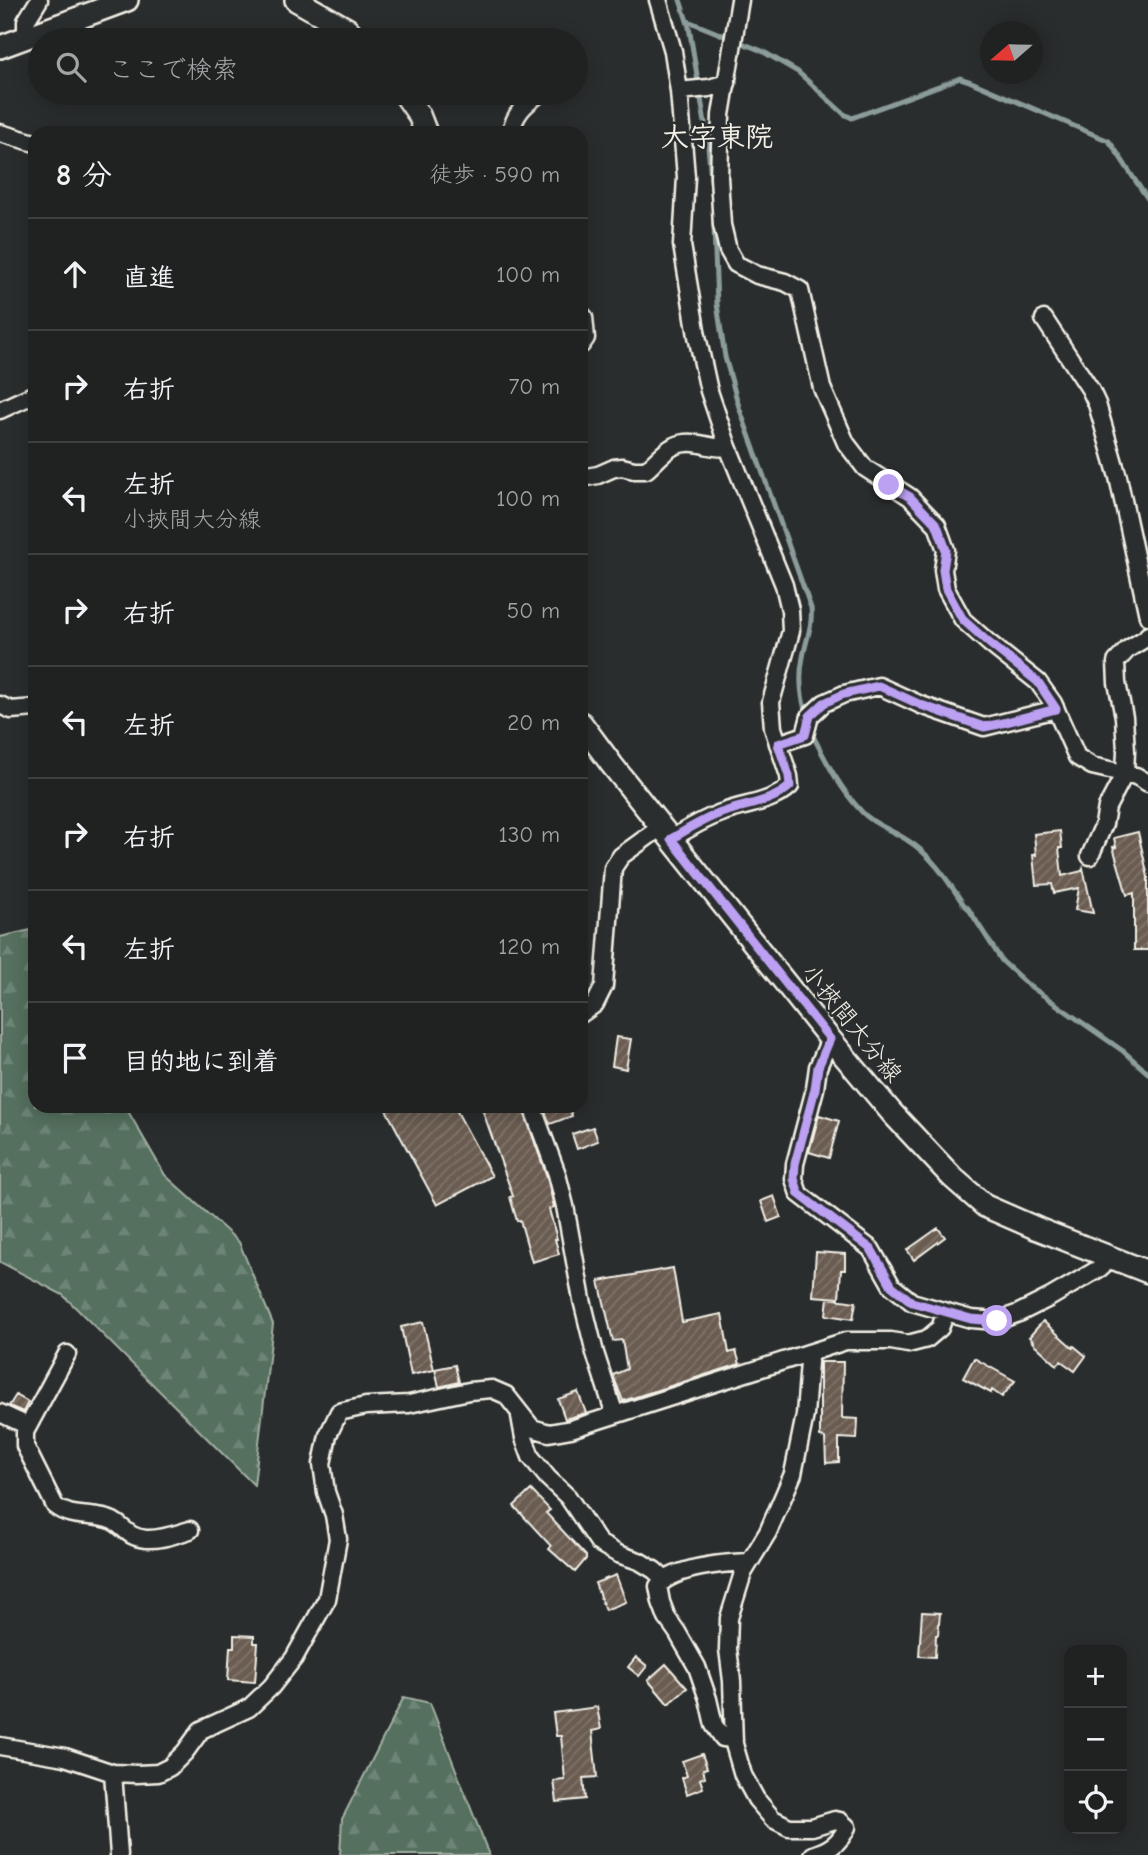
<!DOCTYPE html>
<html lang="ja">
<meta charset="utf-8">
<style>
:root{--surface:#202222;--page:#282a2a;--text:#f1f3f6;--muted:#a2a4a5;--line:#3d3f40}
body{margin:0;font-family:"Comic Neue","Klee One",sans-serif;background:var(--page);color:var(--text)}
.controls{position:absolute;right:21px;bottom:21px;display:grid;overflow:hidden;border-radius:14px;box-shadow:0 4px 18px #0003}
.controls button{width:63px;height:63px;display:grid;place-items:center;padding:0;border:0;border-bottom:2px solid var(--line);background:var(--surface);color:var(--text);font:35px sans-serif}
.compass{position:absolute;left:980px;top:21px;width:63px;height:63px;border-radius:50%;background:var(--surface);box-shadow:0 4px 18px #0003;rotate:250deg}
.stop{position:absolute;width:21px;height:21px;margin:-16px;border:5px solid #bca0f2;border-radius:50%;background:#fff}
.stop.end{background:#bca0f2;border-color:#fff;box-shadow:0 2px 7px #0008}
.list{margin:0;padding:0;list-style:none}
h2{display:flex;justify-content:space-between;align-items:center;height:91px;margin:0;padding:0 28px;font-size:30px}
h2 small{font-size:23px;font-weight:400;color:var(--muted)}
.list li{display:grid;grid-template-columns:46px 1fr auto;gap:21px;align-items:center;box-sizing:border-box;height:112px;padding:0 28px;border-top:2px solid var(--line)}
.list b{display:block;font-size:26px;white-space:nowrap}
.list p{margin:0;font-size:23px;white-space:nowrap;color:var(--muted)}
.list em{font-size:23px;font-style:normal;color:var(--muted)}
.icon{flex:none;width:38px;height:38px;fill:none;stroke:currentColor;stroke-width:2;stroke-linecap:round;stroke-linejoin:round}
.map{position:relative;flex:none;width:1148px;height:1855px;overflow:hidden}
.search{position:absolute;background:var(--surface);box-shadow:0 4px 18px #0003;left:28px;top:28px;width:560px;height:77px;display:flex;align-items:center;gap:18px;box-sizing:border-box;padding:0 24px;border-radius:38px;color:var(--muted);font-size:26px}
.panel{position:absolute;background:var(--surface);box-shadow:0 4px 18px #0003;left:28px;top:126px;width:560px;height:987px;border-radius:21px}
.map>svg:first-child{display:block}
.forest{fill:url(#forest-firs);stroke:#a4b0a4;stroke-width:2}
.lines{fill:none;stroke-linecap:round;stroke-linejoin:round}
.stream{stroke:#8b9c9b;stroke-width:5}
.building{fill:url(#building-hatch);stroke:#f4f1e8;stroke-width:2}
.minor-casing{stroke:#f4f1e8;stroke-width:21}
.secondary-casing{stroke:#f4f1e8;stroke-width:26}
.minor{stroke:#2a2d2e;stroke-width:16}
.secondary{stroke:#2a2d2e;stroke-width:21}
.route{stroke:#bca0f2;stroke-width:9}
.labels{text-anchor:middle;stroke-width:5;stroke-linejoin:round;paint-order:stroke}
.street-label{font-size:24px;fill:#f4f1e8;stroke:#2a2d2e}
.quarter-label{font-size:28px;font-weight:bold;fill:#f4f1e8;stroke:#2a2d2e}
</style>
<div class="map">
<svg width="1148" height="1855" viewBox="0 0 1148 1855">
<defs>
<pattern id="forest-firs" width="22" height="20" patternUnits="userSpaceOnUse" patternTransform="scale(1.75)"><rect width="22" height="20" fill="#54705f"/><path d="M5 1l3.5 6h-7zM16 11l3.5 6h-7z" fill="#6d8576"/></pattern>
<pattern id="building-hatch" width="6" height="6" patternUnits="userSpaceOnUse" patternTransform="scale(1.75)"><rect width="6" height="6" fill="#6a5c51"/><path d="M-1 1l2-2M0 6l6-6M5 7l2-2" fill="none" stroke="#80746a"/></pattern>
</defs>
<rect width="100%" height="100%" fill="#2a2d2e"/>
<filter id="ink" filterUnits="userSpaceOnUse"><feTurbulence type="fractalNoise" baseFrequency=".0143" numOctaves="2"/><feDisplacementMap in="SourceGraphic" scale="14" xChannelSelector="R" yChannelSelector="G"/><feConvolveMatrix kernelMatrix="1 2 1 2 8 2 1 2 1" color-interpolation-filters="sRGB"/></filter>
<g filter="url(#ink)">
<path class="forest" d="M35 929V1106H125L165 1175 239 1242 273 1324 254 1485 63 1295 0 1262V937Z
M404 1697 430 1703 489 1855H340L342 1819Z"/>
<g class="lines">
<path class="stream" d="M680 0 689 27 707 135 713 201 717 304 725 357 739 407 811 608C813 625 806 640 803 657 799 676 801 698 807 717
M688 21 762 51 798 72 844 114 852 118 960 78 969 81 1109 141C1123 160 1134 180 1148 199
M810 730C825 759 839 788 862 812 874 825 892 830 907 840 932 855 948 881 964 905L968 908 1002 961 1027 984 1123 1051 1148 1073"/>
</g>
<path class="building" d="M1060 831 1062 848H1059L1062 876 1082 871 1083 868 1093 913 1075 910 1079 888 1054 893 1052 884 1036 885 1033 855H1036L1034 834Z
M1138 832 1148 877V950H1134V893L1127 895 1113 847H1116L1114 838Z
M616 1037 631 1039 626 1069 612 1066Z
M384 1106H454L492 1176 437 1205Z
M481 1106H522L547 1177 554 1207 549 1209 557 1239H555L559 1254 532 1262 520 1220 517 1221 510 1197 513 1196Z
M543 1106H568L572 1116 550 1124Z
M819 1115 839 1121 829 1158 809 1152Z
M593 1127 598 1141 577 1149 572 1134Z
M774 1196 781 1217 768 1222 761 1201Z
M938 1228 945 1237 914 1260 907 1250Z
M816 1252 845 1254V1270H841L839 1298 813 1296Z
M673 1268 682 1322 722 1314 729 1353 736 1351 740 1364 623 1401 613 1375 627 1369 622 1340 613 1341 599 1281Z
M828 1298 856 1302 853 1319 826 1315Z
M1043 1321 1073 1348 1074 1346 1086 1356 1075 1371 1061 1361 1057 1365 1032 1342 1033 1341 1029 1337Z
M423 1322 434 1370 411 1375 401 1327Z
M974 1358 1015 1381 1002 1397 992 1390 991 1393 963 1378Z
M820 1362H843L842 1418 858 1419 857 1439 839 1438V1462L826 1463 825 1438 820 1437Z
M455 1365 459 1382 439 1387 435 1369Z
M578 1392 586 1413 565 1419 558 1399Z
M16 1395 28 1402 23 1412 9 1406Z
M531 1490 550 1510 546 1513 586 1556V1559L575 1572 549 1549 551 1546 514 1506Z
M616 1575 626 1602 605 1610 595 1583Z
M922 1612 940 1613 938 1635H936L935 1657 919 1656Z
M234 1635 254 1636V1643H258L255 1682 228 1680 230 1647H234Z
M636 1657 647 1666 639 1676 628 1667Z
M666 1664 687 1688 668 1704 648 1680Z
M597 1707 601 1729 592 1731 597 1777 583 1778 585 1799 557 1802 554 1781 565 1780 561 1736H556L553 1713Z
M702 1754 707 1768 703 1769 705 1777 700 1779 703 1788 687 1794 682 1778 687 1776 682 1761Z"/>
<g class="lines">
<defs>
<path id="minor" d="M658 0 673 51 679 91 686 177 682 245 697 336 709 391 728 447 784 585 790 610 791 631 771 702 773 728 789 776 790 786C773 802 746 804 724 812 705 818 688 829 671 839
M740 0 721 115 719 177 722 225 728 250 736 264 757 275 785 282 800 290 822 388 846 443 865 468 910 497 937 525 946 550 943 570 946 589 963 620 989 643 1038 682 1053 703 1077 757 1092 766 1136 776 1148 783
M26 38V21L39 0
M679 91 709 88 727 83
M0 133 35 143
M510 133C516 112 523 106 540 93
M1044 319 1090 389 1097 404 1118 477 1148 616
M581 345 586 338 584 317
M0 410 35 394
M581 478 598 475 614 468 622 467 634 470H646C664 454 673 438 700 444 710 446 718 449 728 447
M0 705 11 710 35 708
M778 744 805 735 810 716 824 703 844 694 879 686 921 705 984 727 1056 709
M1090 856 1104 824 1107 807 1125 773 1126 751 1124 717 1117 683 1116 662 1128 649 1146 638 1148 635
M581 1014 595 1004 604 986 613 868 621 856 661 827
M830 1039 818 1067 815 1089 795 1164 794 1179 799 1194 871 1249 892 1286 912 1302 971 1319 997 1321 1019 1313 1049 1298 1100 1268 1111 1258
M532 1106 557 1174 565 1206 582 1300 595 1353 615 1415
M808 1353 809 1362 805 1415 793 1474 768 1532 743 1573 729 1618 728 1649 732 1681 734 1744 743 1775 756 1799 773 1819 789 1827H812L835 1820 840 1821 847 1827C840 1843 829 1850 813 1855
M67 1354 25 1432V1446L55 1506C72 1520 94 1512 113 1521 126 1528 127 1537 146 1539 161 1540 176 1534 190 1530
M0 1413 28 1426
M520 1416 524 1438 531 1457 548 1478 568 1497 599 1543 618 1554 639 1561 654 1570 664 1579
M734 1739 723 1738 714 1725 708 1699 697 1667 677 1632 667 1618 661 1602 658 1586C675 1567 724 1563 749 1562
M0 1746 65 1757 113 1773 137 1774 158 1773 170 1767 185 1752 201 1730 249 1708 271 1687 294 1658 327 1599 338 1539 334 1515 326 1492 322 1464 328 1435 339 1412 366 1406 409 1404 469 1391 492 1389 506 1395 532 1428 549 1433 571 1429 846 1341H891L908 1344 927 1339 940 1328 946 1312
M113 1773 119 1855"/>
<path id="secondary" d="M296 0 347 29 358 40
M0 47 127 0
M404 93 419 115 426 133
M581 723 612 765 830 1039 892 1113 952 1177 985 1206 1038 1229 1148 1272"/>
</defs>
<use href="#minor" class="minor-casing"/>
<use href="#secondary" class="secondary-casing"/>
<use href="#minor" class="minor"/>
<use href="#secondary" class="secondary"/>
</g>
</g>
<g class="lines" filter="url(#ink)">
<path class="route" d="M889 485 910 497 937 525 946 550 943 570 946 589 963 620 989 643 1038 682 1056 709 999 724 984 727 921 705 879 686 844 694 824 703 810 716 805 735 778 744 789 776 790 786C773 802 746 804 724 812 705 818 688 829 671 839L830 1039 818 1067 815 1089 795 1164 794 1179 799 1194 871 1249 892 1286 912 1302 971 1319 997 1321"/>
</g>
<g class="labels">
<g class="street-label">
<text transform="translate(852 1023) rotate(51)" y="8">小挾間大分線</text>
</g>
<g class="quarter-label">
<text x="717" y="146">大字東院</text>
</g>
</g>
</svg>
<div class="controls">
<button>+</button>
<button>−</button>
<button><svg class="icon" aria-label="locate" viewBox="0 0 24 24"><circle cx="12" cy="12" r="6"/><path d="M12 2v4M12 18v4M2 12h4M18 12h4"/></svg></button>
</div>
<svg class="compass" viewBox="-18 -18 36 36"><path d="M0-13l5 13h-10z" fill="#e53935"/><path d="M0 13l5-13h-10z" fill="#a2a4a5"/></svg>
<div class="stop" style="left:997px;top:1321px"></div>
<div class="stop end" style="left:889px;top:485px"></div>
<div class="search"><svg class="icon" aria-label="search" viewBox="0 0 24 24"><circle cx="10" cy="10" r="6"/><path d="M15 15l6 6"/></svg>ここで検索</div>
<section class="panel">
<h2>8 分<small>徒歩 · 590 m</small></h2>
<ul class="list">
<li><svg class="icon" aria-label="ahead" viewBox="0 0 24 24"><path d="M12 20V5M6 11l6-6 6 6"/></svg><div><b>直進</b></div><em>100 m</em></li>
<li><svg class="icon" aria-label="right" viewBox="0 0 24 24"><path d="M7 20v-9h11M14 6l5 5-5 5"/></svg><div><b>右折</b></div><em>70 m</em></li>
<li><svg class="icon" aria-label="left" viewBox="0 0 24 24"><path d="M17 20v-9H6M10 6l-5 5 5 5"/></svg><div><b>左折</b><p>小挾間大分線</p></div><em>100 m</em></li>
<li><svg class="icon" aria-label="right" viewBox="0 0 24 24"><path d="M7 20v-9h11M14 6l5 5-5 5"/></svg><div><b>右折</b></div><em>50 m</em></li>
<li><svg class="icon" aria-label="left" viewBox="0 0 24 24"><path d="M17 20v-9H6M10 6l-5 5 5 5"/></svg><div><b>左折</b></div><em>20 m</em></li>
<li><svg class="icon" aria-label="right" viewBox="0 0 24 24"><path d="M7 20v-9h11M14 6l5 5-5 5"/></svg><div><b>右折</b></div><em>130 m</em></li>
<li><svg class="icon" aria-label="left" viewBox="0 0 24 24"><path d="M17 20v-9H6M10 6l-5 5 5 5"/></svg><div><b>左折</b></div><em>120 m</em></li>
<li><svg class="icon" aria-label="arrive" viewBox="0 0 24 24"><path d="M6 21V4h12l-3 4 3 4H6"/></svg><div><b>目的地に到着</b></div></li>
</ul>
</section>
</div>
